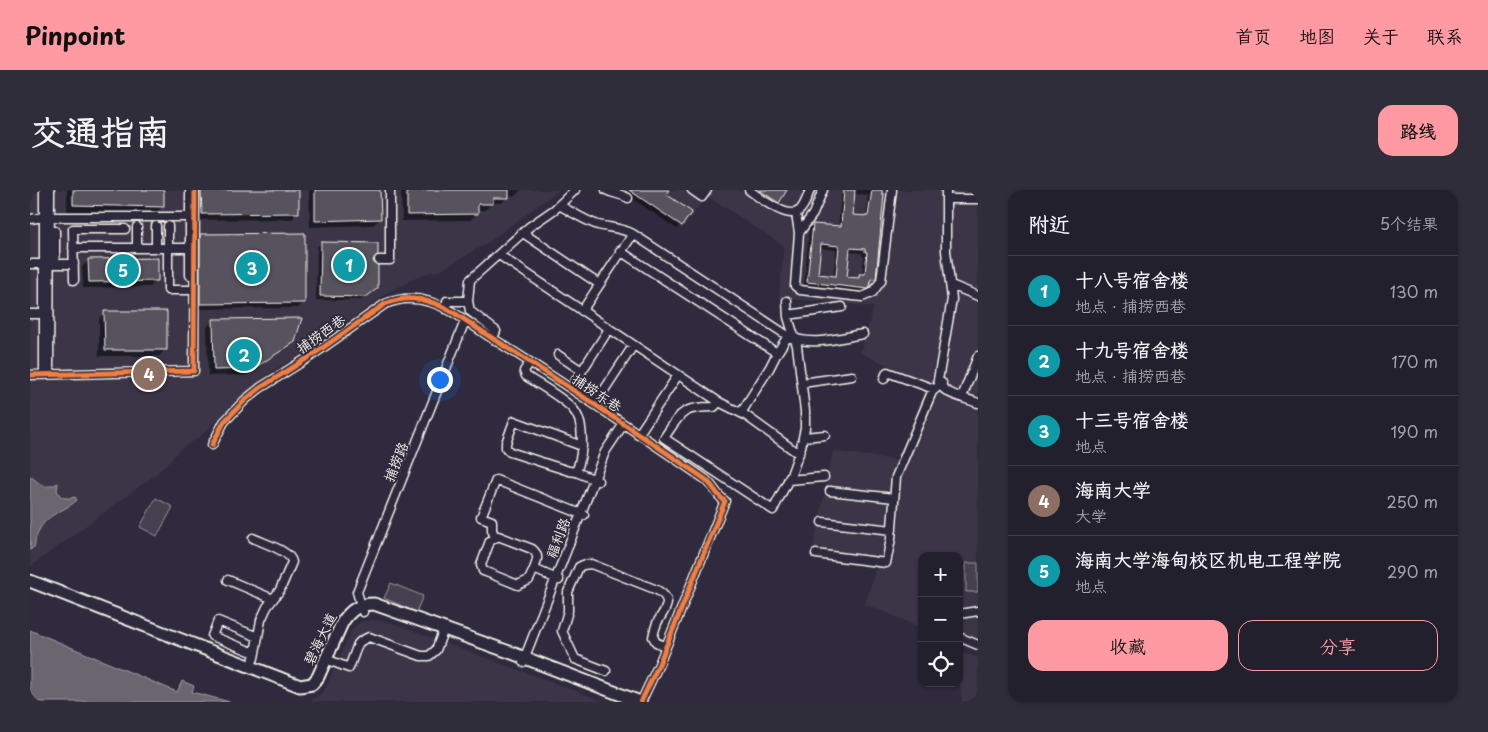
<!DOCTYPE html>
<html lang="zh">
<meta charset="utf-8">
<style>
:root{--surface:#23202e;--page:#2f2d3a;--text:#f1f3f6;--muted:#a3a3aa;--line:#403e4a;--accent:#ff9aa2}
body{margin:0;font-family:"Playpen Sans","LXGW WenKai TC",sans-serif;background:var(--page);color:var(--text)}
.controls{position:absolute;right:15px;bottom:15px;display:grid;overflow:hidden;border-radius:10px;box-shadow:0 1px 4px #0004}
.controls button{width:45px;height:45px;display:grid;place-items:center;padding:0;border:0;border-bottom:1px solid var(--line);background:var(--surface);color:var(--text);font:25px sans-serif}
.you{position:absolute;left:409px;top:189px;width:18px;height:18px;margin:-12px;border:4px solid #fff;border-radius:50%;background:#1a73e8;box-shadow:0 0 0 8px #1a73e833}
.badge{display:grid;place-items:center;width:32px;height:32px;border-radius:50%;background:var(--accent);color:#fff;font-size:16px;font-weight:700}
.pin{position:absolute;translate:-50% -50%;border:2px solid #fff;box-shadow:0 1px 5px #0006}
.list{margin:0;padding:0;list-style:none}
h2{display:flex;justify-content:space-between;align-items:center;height:65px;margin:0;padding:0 20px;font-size:21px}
h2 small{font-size:16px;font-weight:400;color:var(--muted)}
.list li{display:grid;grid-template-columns:32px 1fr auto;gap:15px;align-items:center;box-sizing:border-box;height:70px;padding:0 20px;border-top:1px solid var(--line)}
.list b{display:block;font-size:19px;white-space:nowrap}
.list p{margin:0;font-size:16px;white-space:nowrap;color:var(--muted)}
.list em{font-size:16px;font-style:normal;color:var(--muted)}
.actions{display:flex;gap:10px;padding:15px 20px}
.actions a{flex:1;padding:11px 0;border:1px solid var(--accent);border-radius:15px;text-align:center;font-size:18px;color:var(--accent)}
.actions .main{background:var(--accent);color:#111}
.icon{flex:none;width:28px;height:28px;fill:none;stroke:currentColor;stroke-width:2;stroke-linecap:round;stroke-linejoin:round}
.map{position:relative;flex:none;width:948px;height:512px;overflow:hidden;border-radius:15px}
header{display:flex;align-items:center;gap:30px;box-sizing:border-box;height:70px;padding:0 25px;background:var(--accent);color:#111}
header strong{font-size:24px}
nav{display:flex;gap:28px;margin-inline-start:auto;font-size:18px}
.intro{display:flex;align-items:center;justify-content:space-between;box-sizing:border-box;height:120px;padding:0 30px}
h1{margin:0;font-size:35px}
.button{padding:12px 22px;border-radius:15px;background:var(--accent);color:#111;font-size:18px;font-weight:700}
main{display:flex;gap:30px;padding:0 30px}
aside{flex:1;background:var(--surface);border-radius:15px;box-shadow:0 1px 4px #0004}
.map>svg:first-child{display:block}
.built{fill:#3b3647}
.green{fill:#454050;stroke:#9c989c}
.water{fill:#6a6670;stroke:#a19ea0}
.shadow{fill:#0007;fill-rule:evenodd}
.building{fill:#56525f;stroke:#f4f1e8;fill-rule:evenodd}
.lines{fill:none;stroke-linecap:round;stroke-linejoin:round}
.minor-casing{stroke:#f4f1e8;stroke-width:11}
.primary-casing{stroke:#f4f1e8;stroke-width:15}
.minor{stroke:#2f2a3d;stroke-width:8}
.primary{stroke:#2f2a3d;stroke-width:11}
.cycleway-casing{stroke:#2f2a3d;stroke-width:8}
.cycleway{stroke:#f27e40;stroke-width:5}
.labels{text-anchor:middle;stroke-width:4;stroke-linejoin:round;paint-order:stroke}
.street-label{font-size:14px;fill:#f4f1e8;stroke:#2f2a3d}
</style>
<header>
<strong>Pinpoint</strong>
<nav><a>首页</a><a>地图</a><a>关于</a><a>联系</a></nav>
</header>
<div class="intro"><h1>交通指南</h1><a class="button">路线</a></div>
<main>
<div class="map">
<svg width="948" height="512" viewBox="0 0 948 512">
<rect width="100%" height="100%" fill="#2f2a3d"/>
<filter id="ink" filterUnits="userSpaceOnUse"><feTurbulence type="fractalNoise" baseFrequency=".02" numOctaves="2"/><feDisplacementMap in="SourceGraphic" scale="10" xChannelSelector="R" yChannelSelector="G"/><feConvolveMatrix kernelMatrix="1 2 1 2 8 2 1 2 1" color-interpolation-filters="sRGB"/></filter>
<g filter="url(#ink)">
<path class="built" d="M0 0H529L459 52 410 81 396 83 357 103 283 157 246 179 215 202 172 245 150 259 142 269 125 285 0 377Z
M596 0H948V462L929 454V366H892V438L835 414 846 378 820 372 781 368 803 261 866 270 883 231 897 192 830 163 844 117 749 108 754 56 677 6 652 39Z
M341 430 359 432 575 512H282V509L289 506 296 497 322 440 330 432Z
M929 461 948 468V512H932L929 484Z"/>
<path class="green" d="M126 308 143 317 127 346 110 337Z
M936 373H948V402H936Z
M361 393 393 406 386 422 354 408Z"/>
<path class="water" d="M0 286C12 295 14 300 28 293L27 300C30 309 36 309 45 307L47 310C34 322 19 322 9 340 7 346 4 350 5 356L0 360Z
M0 440 147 502 152 491 164 496 162 502 200 512H0Z"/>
<path class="shadow" d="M37 0H133V16L126 23 37 21Z
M165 0H268V23L262 29 166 30Z
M279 0H349L350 29 343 35 280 37Z
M371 0H491L485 6H478L472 13H462L455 20H447V24L440 30 372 31Z
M590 0H634L635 4 660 22 647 39Z
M708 0H755L741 18 715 1Z
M816 0H851L844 88 833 102 774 96 779 39 783 35 808 37 811 6ZM823 4 838 5 836 27 822 26ZM789 58 806 60 803 87 786 86ZM818 62 832 63V66H834L832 85 826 89 816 88Z
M171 45 274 112 268 118 164 119V52Z
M291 53 342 102 331 110H286L287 57Z
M59 70 126 91 120 97 53 98 52 77Z
M75 123 136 159 129 166H69V129Z
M183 130 264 151 257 158 215 185 178 186 177 137Z"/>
<path class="building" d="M43 0H134V17L43 15Z
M171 0H269V23L172 24Z
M285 0H350L351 29 285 31Z
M377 0H479V8H463V14H448V24L377 25Z
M599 0H639L636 4 662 22 652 36Z
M729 0H757L749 13Z
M814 0H825L823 25 838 26 842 0H852V4H854L846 89H841L840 96 838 99 777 92 783 34 811 36ZM791 54 809 56 806 86 788 84ZM820 58 835 59V62H837L835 84H829V88L817 87Z
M275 43V113L170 114V44Z
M291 52 348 53V64L343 70 344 73 348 75V98L336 107 290 106Z
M128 68V91L59 92 58 69Z
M74 121H137V160H75Z
M272 128 265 152 223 179 184 180 183 129Z"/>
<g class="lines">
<defs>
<path id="minor" d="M14 0V185
M576 0C583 4 589 3 598 8
M662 0 672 7 677 0
M719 0C729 7 757 30 769 21 775 16 777 7 780 0
M793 0 783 24 769 43 765 96 770 100 832 107 842 103 851 91 862 0
M916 0V61L922 109 908 190C911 204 935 208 948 213
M916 9H948
M529 15C542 22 554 30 568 35 580 38 592 38 603 44L758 146C782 157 808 148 833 144
M766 23 769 43
M0 29 14 27H163
M126 36V58
M138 36V100H164
M107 37V58
M493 43 569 94
M43 58H163
M590 61 747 163 740 177 711 223
M469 65 689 212 715 225 769 264
M349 70H360V0
M0 74H44
M25 74V41
M160 85V0
M44 90 43 39H95
M921 95 948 106
M416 119 417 111H438
M552 121 603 44
M0 124H18
M758 125 812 117
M463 148 466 141 440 121 438 111 440 90 499 37 525 19 545 0
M747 163 758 146
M528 165 552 181
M500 172 494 181 496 186C511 196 529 205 542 218 556 232 553 265 546 282L568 291
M19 184 20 0
M0 185 164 181 165 0
M854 189 857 182 904 199
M772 193 822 186
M932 207 948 166
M569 208 552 197 546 190 579 139
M567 211 603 156
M689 212 684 217C651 217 651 223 634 248L743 320 761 285 771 257 775 238V221L767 156 758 127 757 111
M608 245 648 185
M774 247 795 245
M182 255 194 232 215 210 230 198 281 166 355 114C370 108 385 107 400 112 420 117 447 139 465 150 536 194 606 242 675 289 684 296 685 304 695 311L629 474 611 512
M546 282 539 281 480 262 476 258V253L484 231 552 256
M758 290 794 287
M800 301 864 308
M792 332 862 340
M465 347 462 340V331L451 327 466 290 554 325
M786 364 856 373 861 349 866 287 902 202 912 193
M504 379 499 390 488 395 456 382 453 381 451 375 460 351 468 346 502 359C510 365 507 371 504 379L529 390
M198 390 243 409
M333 422 327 402 435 131
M929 424 948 421
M929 447 948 455
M225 463 182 446 188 431 228 447
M301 471 319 478 328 454 331 451 339 447 391 466H399L406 460 412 444
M493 472 575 262 593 235
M220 477 224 468 231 430 237 417 250 400 262 372C261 361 233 353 223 348
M576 481 545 469 532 441 538 421V402L549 377 553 375 561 374 627 400C644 410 636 418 628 431 626 435 624 442 623 447L626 452 636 457"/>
<path id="primary" d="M0 391 270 496 282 494 288 487 312 433C320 420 329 414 344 414L482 463 610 512"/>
</defs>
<use href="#minor" class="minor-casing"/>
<use href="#primary" class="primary-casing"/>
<use href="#minor" class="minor"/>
<use href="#primary" class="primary"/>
<defs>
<path id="cycleway" d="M0 185 164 181 165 0
M182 255 194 232 215 210 230 198 281 166 355 114C370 108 385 107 400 112 420 117 447 139 465 150 536 194 606 242 675 289 684 296 685 304 695 311L629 474 611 512"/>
</defs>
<use href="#cycleway" class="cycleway-casing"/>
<use href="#cycleway" class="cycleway"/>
</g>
</g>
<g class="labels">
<g class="street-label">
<text transform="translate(291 144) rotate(-35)" y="5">捕捞西巷</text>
<text transform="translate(567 203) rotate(34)" y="5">捕捞东巷</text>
<text transform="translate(366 272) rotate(-68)" y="5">捕捞路</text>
<text transform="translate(528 348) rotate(-69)" y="5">福利路</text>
<text transform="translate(290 449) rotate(-64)" y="5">碧海大道</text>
</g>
</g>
</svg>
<div class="controls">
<button>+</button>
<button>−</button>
<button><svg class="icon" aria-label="locate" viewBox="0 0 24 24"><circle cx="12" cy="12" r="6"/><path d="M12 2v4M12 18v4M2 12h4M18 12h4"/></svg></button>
</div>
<div class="you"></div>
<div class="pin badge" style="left:319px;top:75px;background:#0f9aa8">1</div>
<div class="pin badge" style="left:214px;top:165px;background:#0f9aa8">2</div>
<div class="pin badge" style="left:222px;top:78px;background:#0f9aa8">3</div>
<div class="pin badge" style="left:119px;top:184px;background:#8d6e63">4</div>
<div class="pin badge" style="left:93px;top:80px;background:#0f9aa8">5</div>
</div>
<aside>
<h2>附近<small>5个结果</small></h2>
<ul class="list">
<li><span class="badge" style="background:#0f9aa8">1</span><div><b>十八号宿舍楼</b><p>地点 · 捕捞西巷</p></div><em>130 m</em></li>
<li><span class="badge" style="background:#0f9aa8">2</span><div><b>十九号宿舍楼</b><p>地点 · 捕捞西巷</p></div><em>170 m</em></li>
<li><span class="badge" style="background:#0f9aa8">3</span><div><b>十三号宿舍楼</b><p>地点</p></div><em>190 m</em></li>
<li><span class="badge" style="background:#8d6e63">4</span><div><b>海南大学</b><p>大学</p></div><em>250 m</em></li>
<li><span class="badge" style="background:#0f9aa8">5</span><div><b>海南大学海甸校区机电工程学院</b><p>地点</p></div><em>290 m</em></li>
</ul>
<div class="actions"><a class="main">收藏</a><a>分享</a></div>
</aside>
</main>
